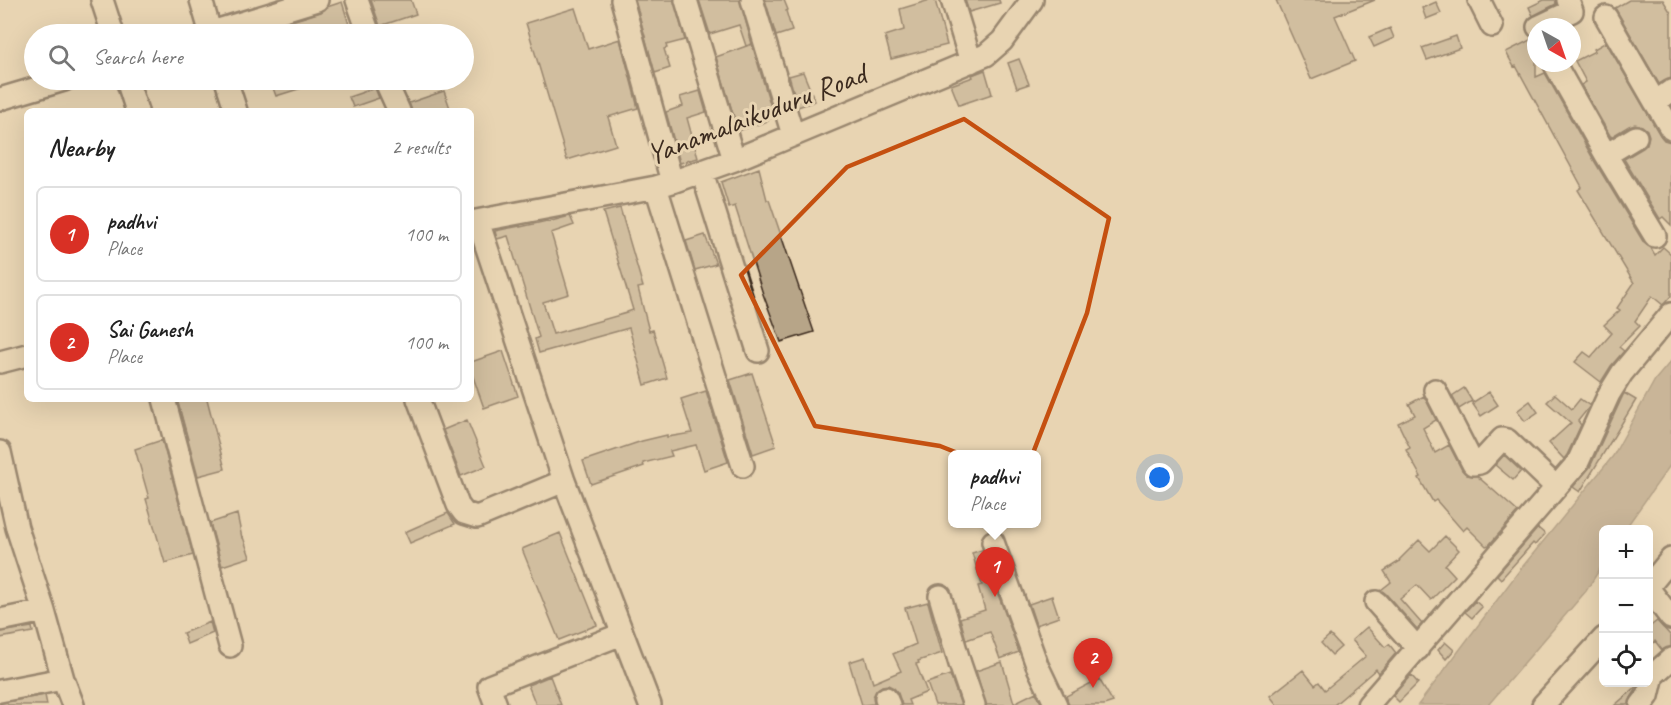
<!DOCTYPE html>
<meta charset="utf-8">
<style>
:root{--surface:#fff;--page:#f6f6f6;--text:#222;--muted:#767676;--line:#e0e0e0;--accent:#d93025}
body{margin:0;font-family:Caveat,sans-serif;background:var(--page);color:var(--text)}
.controls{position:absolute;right:18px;bottom:18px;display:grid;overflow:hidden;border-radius:9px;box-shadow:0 6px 24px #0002}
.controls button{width:54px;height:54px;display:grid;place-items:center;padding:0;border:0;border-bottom:2px solid var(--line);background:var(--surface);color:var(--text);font:30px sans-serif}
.compass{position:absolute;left:1527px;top:18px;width:54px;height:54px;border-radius:50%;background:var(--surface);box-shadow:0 6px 24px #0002;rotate:140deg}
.you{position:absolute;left:1160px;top:478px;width:21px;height:21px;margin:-15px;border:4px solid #fff;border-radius:50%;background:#1a73e8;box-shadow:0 0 0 9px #1a73e833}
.badge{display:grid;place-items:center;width:39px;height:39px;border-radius:50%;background:var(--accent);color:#fff;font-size:20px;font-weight:700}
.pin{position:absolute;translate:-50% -50px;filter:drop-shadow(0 2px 3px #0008)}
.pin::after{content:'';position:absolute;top:32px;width:21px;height:18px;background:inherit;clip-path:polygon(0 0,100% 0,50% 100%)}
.popup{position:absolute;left:948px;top:450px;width:93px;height:78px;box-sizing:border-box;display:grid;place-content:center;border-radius:9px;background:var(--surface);filter:drop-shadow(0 2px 4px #0005);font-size:20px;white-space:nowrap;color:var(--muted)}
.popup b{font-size:22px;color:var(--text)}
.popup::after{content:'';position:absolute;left:50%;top:100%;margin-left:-12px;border:12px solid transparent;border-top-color:var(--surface)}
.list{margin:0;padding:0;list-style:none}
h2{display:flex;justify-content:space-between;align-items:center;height:78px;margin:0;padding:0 24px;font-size:26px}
h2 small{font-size:20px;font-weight:400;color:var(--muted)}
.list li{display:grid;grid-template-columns:39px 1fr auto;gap:18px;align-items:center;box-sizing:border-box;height:96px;margin:0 12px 12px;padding:0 12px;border:2px solid var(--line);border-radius:9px}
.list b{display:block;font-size:22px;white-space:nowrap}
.list p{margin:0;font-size:20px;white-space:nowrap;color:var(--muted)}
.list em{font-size:20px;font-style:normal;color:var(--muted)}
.icon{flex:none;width:33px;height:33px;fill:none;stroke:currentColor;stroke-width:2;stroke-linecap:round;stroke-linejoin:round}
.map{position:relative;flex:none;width:1671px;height:705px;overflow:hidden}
.search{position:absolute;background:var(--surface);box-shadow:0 6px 24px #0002;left:24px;top:24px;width:450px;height:66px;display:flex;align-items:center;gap:15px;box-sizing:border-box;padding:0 21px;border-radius:33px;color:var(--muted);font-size:22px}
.panel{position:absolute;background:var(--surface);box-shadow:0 6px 24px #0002;left:24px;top:108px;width:450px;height:294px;border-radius:9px}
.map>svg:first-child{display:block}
.water{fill:#a49178;stroke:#7a6854;stroke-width:1.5}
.building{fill:#b7a588;stroke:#3b2a1e;stroke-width:1.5}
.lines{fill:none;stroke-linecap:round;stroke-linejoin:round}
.minor-casing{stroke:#3b2a1e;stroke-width:26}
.minor{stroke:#e8d4b2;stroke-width:21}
.marked{fill:none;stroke:#c55010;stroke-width:4.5;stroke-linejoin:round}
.labels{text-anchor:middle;stroke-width:6;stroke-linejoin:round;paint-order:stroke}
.street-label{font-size:30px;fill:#3b2a1e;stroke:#e8d4b2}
</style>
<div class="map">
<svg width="1671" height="705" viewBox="0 0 1671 705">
<rect width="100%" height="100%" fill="#e8d4b2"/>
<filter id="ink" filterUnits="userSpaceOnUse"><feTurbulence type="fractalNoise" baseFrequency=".0167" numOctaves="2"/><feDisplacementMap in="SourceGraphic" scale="12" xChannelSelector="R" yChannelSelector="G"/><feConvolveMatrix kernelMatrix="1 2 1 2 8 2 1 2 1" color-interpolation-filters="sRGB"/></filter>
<g filter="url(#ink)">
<path class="water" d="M1671 361V464L1625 529 1604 530 1603 564 1586 591 1488 705H1418L1519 571 1613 456 1655 380Z"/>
<path class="building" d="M371 0H411L416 14 380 26Z
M635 0H674L685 40 666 45 667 48 664 49 670 68 655 73Z
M699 0H740L752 44 746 46 739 25 710 34Z
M765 0H784L788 10 786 11 792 31 776 36Z
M930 0H935L947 45 891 59 885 36 904 30 900 9Z
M965 0H999L1000 3 969 12Z
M1276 0H1375L1335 16 1355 61 1311 79Z
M1544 0H1556V4L1533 16 1529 7Z
M1629 0H1663L1671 13V78L1659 84 1615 8Z
M342 2 352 34H333L330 24 296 34H249L321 12 327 7Z
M1436 2 1441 13 1426 19 1422 8Z
M575 8 588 49 620 39 638 108 608 117 616 145 567 160 526 23Z
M1390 28 1394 38 1374 47 1369 37Z
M1456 36 1460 48 1427 60 1422 48Z
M1532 39 1536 48V77L1545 73 1595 162 1644 243 1651 248 1655 255 1663 247 1671 254V296L1663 305 1652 296 1635 321 1640 326 1619 347 1624 351 1611 366 1601 382 1575 362 1584 352 1591 357 1612 333 1604 325 1620 310 1617 308 1634 283 1578 190 1582 187 1516 66 1514 67 1506 52Z
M1606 42 1660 135 1664 140 1671 142V225L1663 217 1660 219 1624 159 1643 148 1647 144 1649 136 1647 130 1642 126 1635 124 1629 126 1611 137 1581 85 1586 82 1575 61 1595 51 1594 49Z
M752 44 774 117 768 119V121L738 131 716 57Z
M1019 59 1029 84 1017 88 1008 63Z
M985 70 992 94 959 105 951 85 973 77 972 75Z
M803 72 815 101 798 107 789 76Z
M270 80H321V82L276 96Z
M375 88 379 98 353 107 349 97Z
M444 91 451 111H412L409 103Z
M700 91 706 112 687 118 698 158 680 163 666 112 683 106 680 97Z
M759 168 767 200H769L814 332 781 342 763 294 735 206 729 208 721 182Z
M620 208 643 287 638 288 649 331 653 330 667 378 645 385 629 328 539 353 535 339 539 337 508 236 497 239 495 231 520 226V227L547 221 548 222 570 216 574 225 551 233 569 294 543 302 553 334 627 313V312L633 310 603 212Z
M705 235 716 264 695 270 686 241Z
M503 351 518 396 484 408 471 371V362Z
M752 373 776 446 753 454 730 380Z
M1464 388 1472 401 1459 409 1452 396Z
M706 391 728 462 704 470 696 445 670 451 672 456 643 463 644 466 591 484 583 461 642 441 667 435V437L692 433 681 399Z
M1489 392 1498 405 1481 416 1472 403Z
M1624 393 1636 400 1580 492 1573 487 1590 467Z
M1555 394 1572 409 1580 399 1590 406 1578 421 1581 425 1567 455 1564 459 1549 443 1571 423 1547 402Z
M1424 396 1436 420 1423 428 1435 453 1449 445 1462 470 1467 475 1477 476 1518 512 1489 545 1486 546 1467 527 1463 531 1436 500 1433 502 1419 478 1421 477 1406 450 1410 448 1398 423 1415 415 1409 404Z
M177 399H207L225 469 198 476Z
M1530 401 1538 412 1525 421 1517 411Z
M467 420 486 466 461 476 443 430Z
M162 440 193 555 165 563 146 499 149 498 135 449Z
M1504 455 1521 471 1513 480 1495 465Z
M448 513 455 524 410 543 405 532Z
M237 514 242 538 243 537 250 557 222 566 210 523Z
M1538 528 1545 534 1535 545 1533 543 1501 579 1497 575Z
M560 533 597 625 559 640 522 549Z
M1445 536 1459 550 1445 565 1455 576 1431 600 1417 585 1400 599 1422 624 1417 629 1386 594 1381 590 1391 582 1384 571 1400 561 1399 560 1419 540 1430 551Z
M982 550 1019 652 1000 659 990 632 966 640 960 618 985 610 978 586 982 585 972 553Z
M1052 596 1059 617 1036 625 1029 604Z
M1475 601 1482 607 1472 618 1465 612Z
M928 602 942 653 918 661 919 663 916 664 927 692 908 700 910 705H902L898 693 894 688 888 685 882 686 876 691 873 697 874 704 862 705 849 662 865 657 873 683 901 671 893 654 916 644 905 608Z
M1657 621 1671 636V647L1662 650 1655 641 1648 647V628Z
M210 622 213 633 187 644 183 633Z
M32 627 33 632 0 638V632Z
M1367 627 1385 647 1389 644 1396 653 1379 673 1376 669 1334 705H1277L1270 696 1303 670 1315 685 1319 682 1325 690 1366 656 1352 640Z
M1330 635 1341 647 1332 655 1321 643Z
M1445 642 1454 650 1446 659 1438 650Z
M1002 662 1014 703 1036 692 1042 705H986L976 671Z
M950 675 961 705H935L927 683Z
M1411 675 1418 683 1399 702 1393 696Z
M550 676 561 705H536L528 685Z
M1099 679 1113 702 1104 705H1069L1066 696Z
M1636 687V690L1631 698 1629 705H1615Z
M45 695 47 705H0V703Z"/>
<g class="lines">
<defs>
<path id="minor" d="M102 0 113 34
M201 0 211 34
M357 0 369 34
M622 0 672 182
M686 0 734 160
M752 0 793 135
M952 0 971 62
M1479 0 1492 26
M1606 17 1655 102 1671 91
M1538 27 1572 11 1568 0
M205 34 317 0
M1554 63 1606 155 1655 236
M127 80 137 111
M226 80 236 111
M385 80 399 111
M0 99 64 80
M1655 102 1671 129
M1606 155 1636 137
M702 172 758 351
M656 187 743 466
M478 221 564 481 650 705
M471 222 656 187 672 182 734 160 986 55 1002 41 1032 0
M0 362 27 355
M1435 390 1473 464 1480 463 1502 439 1507 440 1556 487
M164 399 230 646
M418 399 458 505 464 513 477 517 564 481
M0 452 17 528 44 611 63 679 73 705
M993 542 1037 665 1056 705
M1648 587 1671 559
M1648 588 1671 618
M940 596 960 664 974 705
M1376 602 1418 649
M0 620 44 611
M0 691 63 679
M886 698 889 705
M496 705 489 686 622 634
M1368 705 1578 462 1609 394 1622 373 1671 314
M1543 705 1604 638
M1641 705 1648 696 1653 675 1671 659"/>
</defs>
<use href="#minor" class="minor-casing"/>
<use href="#minor" class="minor"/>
</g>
</g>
<path d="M0 0H1671V705H0ZM964 119 1109 218 1087 313 1023 479 940 446 815 426 741 275 847 167Z" fill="#e8d4b2" fill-opacity=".55" fill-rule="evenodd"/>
<path class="marked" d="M964 119 1109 218 1087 313 1023 479 940 446 815 426 741 275 847 167Z"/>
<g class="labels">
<g class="street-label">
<text transform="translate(756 114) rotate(-21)" y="10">Yanamalaikuduru Road</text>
</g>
</g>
</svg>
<div class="controls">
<button>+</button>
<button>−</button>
<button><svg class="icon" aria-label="locate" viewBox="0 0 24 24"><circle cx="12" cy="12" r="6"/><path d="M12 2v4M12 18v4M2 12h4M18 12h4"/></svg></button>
</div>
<svg class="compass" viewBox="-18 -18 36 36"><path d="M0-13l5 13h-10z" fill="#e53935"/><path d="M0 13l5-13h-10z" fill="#767676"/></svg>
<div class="you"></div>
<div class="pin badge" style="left:995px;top:597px">1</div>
<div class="popup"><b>padhvi</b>Place</div>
<div class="pin badge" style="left:1093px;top:688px">2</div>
<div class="search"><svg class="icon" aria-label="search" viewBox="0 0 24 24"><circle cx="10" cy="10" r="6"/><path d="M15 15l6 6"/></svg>Search here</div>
<section class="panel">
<h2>Nearby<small>2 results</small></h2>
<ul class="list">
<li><span class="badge">1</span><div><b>padhvi</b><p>Place</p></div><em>100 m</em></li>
<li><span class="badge">2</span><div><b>Sai Ganesh</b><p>Place</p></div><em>100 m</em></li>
</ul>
</section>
</div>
